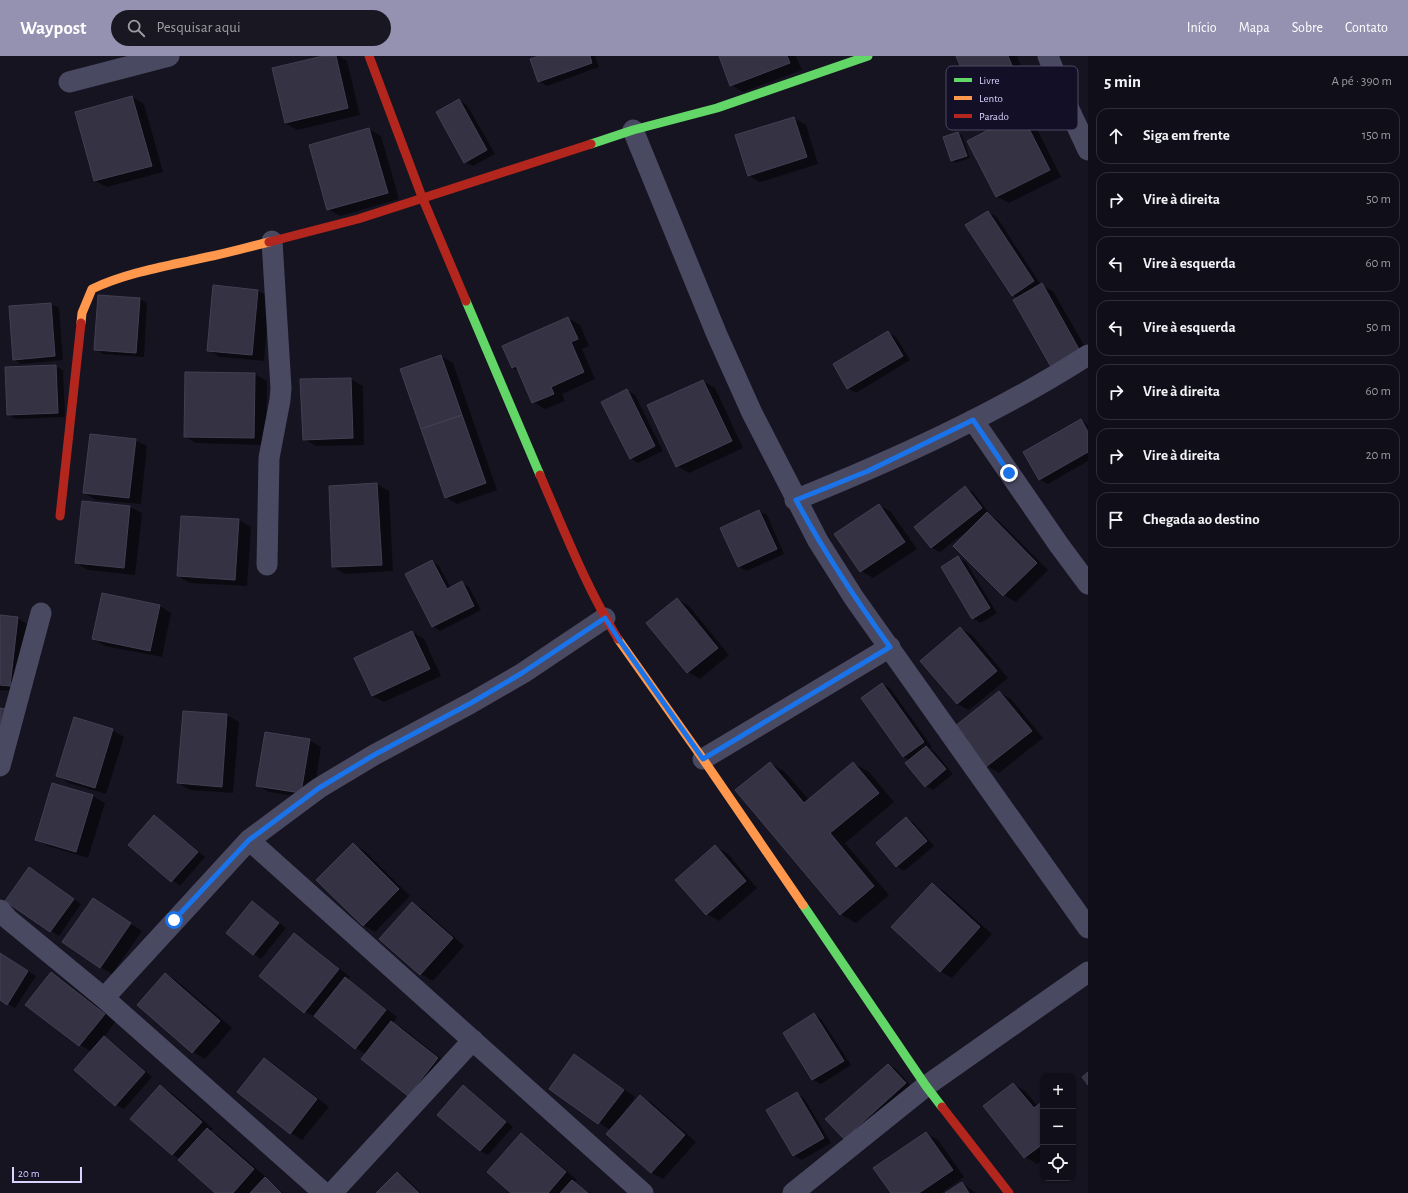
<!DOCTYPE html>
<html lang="pt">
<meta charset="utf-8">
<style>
:root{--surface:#100f19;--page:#191822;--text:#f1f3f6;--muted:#9c9ca2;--line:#302f38;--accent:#9591b1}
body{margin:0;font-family:"Alegreya Sans",sans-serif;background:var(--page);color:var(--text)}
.controls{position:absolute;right:12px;bottom:12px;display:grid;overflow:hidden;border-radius:8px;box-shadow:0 1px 3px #0004}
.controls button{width:36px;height:36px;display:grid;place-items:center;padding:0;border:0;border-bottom:1px solid var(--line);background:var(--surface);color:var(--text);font:20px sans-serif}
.scale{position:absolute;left:12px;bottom:10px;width:70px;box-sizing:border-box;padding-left:4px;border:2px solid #d9d4ff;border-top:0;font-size:11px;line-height:14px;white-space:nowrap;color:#d9d4ff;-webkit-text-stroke:3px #130f26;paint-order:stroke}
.stop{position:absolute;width:12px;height:12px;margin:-9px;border:3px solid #1a73e8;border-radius:50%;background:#fff}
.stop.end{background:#1a73e8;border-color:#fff;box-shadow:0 1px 4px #0008}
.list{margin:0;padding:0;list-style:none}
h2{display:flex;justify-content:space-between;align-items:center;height:52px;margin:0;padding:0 16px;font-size:17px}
h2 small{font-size:13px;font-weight:400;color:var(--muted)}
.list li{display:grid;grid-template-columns:26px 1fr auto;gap:12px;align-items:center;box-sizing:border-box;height:56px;margin:0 8px 8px;padding:0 8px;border:1px solid var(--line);border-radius:12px}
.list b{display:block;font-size:15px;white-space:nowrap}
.list em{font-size:13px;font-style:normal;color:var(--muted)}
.icon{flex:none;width:22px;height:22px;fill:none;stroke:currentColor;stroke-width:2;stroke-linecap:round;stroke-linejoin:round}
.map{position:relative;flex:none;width:1088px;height:1137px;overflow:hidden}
header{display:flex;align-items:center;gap:24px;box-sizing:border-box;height:56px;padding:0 20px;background:var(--accent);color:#fff}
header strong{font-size:19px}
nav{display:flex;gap:22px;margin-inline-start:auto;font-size:14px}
.search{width:280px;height:36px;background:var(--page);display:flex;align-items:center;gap:10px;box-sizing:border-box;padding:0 14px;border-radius:22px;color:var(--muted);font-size:15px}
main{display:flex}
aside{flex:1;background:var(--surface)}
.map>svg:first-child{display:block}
.shadow{fill:#0007}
.building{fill:#343243;stroke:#433f54}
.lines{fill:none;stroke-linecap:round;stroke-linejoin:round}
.street{stroke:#4a4962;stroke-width:21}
.fast{stroke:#63d668;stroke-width:9}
.slow{stroke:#ff974d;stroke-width:9}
.jam{stroke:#b3261e;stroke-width:9}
.route{stroke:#1a73e8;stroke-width:5}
.key{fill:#130f26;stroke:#4e4a67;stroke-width:1}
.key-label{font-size:11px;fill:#d9d4ff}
</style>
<header>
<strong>Waypost</strong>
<div class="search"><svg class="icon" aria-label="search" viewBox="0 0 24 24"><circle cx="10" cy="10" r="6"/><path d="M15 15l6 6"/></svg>Pesquisar aqui</div>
<nav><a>Início</a><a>Mapa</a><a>Sobre</a><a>Contato</a></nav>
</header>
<main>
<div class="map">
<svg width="1088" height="1137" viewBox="0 0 1088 1137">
<rect width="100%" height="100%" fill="#161421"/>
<path class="shadow" d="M327 0H339L347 5 360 59 297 74 285 67Z
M541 0H595L599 11 547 30 539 25Z
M720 0H796L802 14 743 36 731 29Z
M957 0H1017L1034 43 991 60 980 53Z
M132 41 144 48 163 116 107 131 95 125Z
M459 44 467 49 495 98 473 110 465 106Z
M1021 59 1033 65 1061 121 1009 147 997 141 968 85Z
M794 62 806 69 818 108 760 126 748 119Z
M369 73 381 80 399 143 340 160 328 153Z
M958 77 962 79 970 102 956 107 952 104 944 82Z
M988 156 996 160 1041 229 1053 235 1088 296V304L1013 239Z
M214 230 258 235 270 241 264 305 220 301 208 294Z
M140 243 147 247 144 301 103 298 95 293Z
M51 248 59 252 63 304 21 308 14 303Z
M568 262 580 269 589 290 582 293 595 323 562 338 565 345 545 353 533 346 519 315 512 312Z
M888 277 896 281 910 304 856 337 848 332Z
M441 300 453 307 497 434 457 448 446 441Z
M55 310 63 314 65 361 16 363 8 359Z
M186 317 255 318 267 325 266 389 196 387 185 381Z
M351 323 363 330 364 389 316 390 304 383Z
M703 325 715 332 743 392 689 417 677 410Z
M627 334 635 339 663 395 638 407 630 402Z
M1081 364 1088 369V405L1048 428 1040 424 1024 397Z
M135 384 147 390 141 448 96 444 84 437Z
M377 428 389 435 393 515 345 518 333 511 330 430Z
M965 432 973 436 989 457 988 458 999 465 1048 514 1016 546 1004 539 954 490 972 473 971 472 940 496 932 492 915 471Z
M83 446 130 451 142 457 135 519 88 514 76 507Z
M879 449 891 456 917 493 873 522 861 515Z
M759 455 767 459 784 498 747 515 739 511Z
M239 464 251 471 247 530 190 527 178 520Z
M958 501 966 506 997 557 981 567 973 562Z
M432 505 439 510 451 532 462 527 469 531 481 554 440 575 433 570Z
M677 543 689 550 729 599 700 623 688 616 648 567Z
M160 550 171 557 162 601 105 590 93 583Z
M0 560 17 562 29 569 22 636 0 634Z
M960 572 972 579 1008 622 969 654 957 648Z
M412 576 424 583 441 620 384 646 372 640Z
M882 628 890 632 932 691 929 692 934 695 953 718 933 734 926 730 910 704 903 701Z
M999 636 1011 643 1043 682 999 717 987 710 956 671Z
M183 656 227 659 239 666 233 737 190 734 178 727Z
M112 674 124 681 106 738 69 727 57 720Z
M309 684 321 691 313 743 269 736 257 729Z
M770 707 785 716 809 744 853 707 869 716 894 746 845 787 889 839 856 867 840 858Z
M53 728 93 740 105 747 88 802 48 790 36 783Z
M154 760 205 801 180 830 129 789Z
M907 762 914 767 934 790 904 815 896 810Z
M353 789 365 795 410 840 375 876 363 869Z
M715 791 727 797 757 832 719 865 707 858 677 825Z
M37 817 81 848 59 880 6 845Z
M932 828 944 835 992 878 952 922 940 915Z
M93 843 142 875 112 918 100 911Z
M252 846 286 872 261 903 227 877Z
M412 847 424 854 464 890 433 925 421 918 380 883Z
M294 879 306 885 350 921 348 924 397 961 393 967 404 973 450 1010 420 1046 366 998 356 992 318 962 305 956 260 920Z
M0 898 36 920 15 952 0 943Z
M51 917 63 924 116 965 104 981 112 986 152 1021 124 1053 116 1049 76 1014 92 996 80 989 27 948Z
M165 918 177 925 232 972 205 1003 193 996 138 949Z
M814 958 821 963 851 1009 821 1028 813 1024 784 977Z
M575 999 635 1041 619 1063 620 1064 641 1041 652 1047 696 1086 663 1123 652 1117 608 1078 611 1075 550 1032Z
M265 1003 276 1010 329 1051 302 1084 291 1077Z
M888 1009 896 1013 913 1032 844 1082Z
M1013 1028 1025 1035 1038 1050 1043 1046V1103L1037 1108 1025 1101Z
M160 1030 172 1037 213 1073 211 1075 219 1080 266 1121 264 1122 283 1137H217L180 1103 172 1098Z
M464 1030 471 1035 513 1071 488 1099 480 1095Z
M797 1037 804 1042 831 1087 802 1104 794 1100 767 1054Z
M1073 1073 1076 1077 1073 1080Z
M926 1077 938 1084 964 1121 941 1137H892Z
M521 1079 533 1086 577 1124 575 1126 590 1137H512Z
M398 1117 405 1121 421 1137H377Z
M962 1127 976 1137H947Z"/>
<path class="building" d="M323 0H336L348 52 285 67 272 12Z
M538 0H590L592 7 538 26 530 3Z
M719 0H787L790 7 730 30Z
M956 0H1008L1023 36 979 54Z
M132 40 152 110 94 125 75 56Z
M459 43 487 94 464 107 436 56Z
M1021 57 1050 114 996 141 967 85Z
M794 61 807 101 748 120 735 79Z
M369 72 388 137 327 154 309 89Z
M958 76 967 100 951 105 943 81Z
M988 155 1034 225 1012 240 965 169Z
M1042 227 1080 295 1051 311 1013 244Z
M213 229 258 234 252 299 207 295Z
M98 239 140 242 136 297 94 294Z
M51 247 55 300 13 304 9 250Z
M568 261 578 283 571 286 584 316 551 331 554 338 532 347 516 310 512 312 502 290Z
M888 275 903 300 847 333 833 308Z
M441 299 462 359 421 373 400 313Z
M56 309 58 357 7 359 5 311Z
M185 316 255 317 254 382 184 381Z
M351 322 353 382 303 384 300 323Z
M703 324 732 385 676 411 647 349Z
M627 333 655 390 630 403 601 346Z
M462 359 486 427 445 442 421 373Z
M1081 363 1088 376V396L1039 424 1023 396Z
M90 378 136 383 129 442 83 437Z
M377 427 382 509 332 511 329 430Z
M965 430 982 452 931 492 914 471Z
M82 445 130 450 124 512 75 507Z
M879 448 905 486 860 516 834 478Z
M759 454 777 493 738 511 720 472Z
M987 456 1037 507 1003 540 953 490Z
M181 460 239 463 235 524 177 520Z
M958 500 990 552 972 563 941 511Z
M432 504 447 533 462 525 474 550 432 571 405 518Z
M102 537 160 549 150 595 92 583Z
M677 542 718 592 687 617 646 567Z
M0 559 18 561 10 630 0 629Z
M960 571 997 615 957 648 920 605Z
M412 575 430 613 372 640 354 602Z
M882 627 924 686 903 701 861 642Z
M999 635 1032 675 986 711 954 671Z
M0 652 6 653 0 679Z
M183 655 227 658 222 731 177 727Z
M74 661 113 673 95 732 56 720Z
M265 676 310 683 301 737 256 730Z
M926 690 946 713 925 731 905 707Z
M770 706 804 747 853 706 879 737 830 777 874 830 840 859 735 734Z
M52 727 93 739 76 796 35 784Z
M154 759 198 796 171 826 128 789Z
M906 761 927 785 896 811 876 787Z
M353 787 399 833 363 870 316 824Z
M715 789 746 825 706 859 675 824Z
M29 811 74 843 50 876 5 845Z
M932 827 980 871 940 916 891 871Z
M93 842 131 867 100 912 62 886Z
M252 845 279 867 253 899 226 877Z
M412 846 453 882 420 919 379 883Z
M294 877 339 913 304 957 259 920Z
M0 897 28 915 7 949 0 944Z
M51 916 105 958 79 990 25 949Z
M165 917 220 965 192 997 137 949Z
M345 921 386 954 355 993 314 960Z
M814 957 844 1005 812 1024 783 977Z
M391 965 438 1002 408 1040 361 1003Z
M104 980 145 1016 115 1050 74 1014Z
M574 998 624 1034 598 1068 549 1033Z
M264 1002 317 1043 290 1078 237 1036Z
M888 1008 906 1027 844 1083 825 1063Z
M1088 1016V1029L1082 1021Z
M1013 1027 1034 1052 1043 1045V1088L1024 1102 983 1050Z
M160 1029 202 1066 172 1099 130 1063Z
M463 1029 506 1066 480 1095 437 1059Z
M797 1036 824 1082 793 1100 766 1054Z
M640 1039 685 1079 651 1117 606 1078Z
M207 1072 254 1113 233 1137H215L178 1104Z
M926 1076 953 1114 919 1137H891L873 1112Z
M521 1077 566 1116 548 1137H511L487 1116Z
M397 1116 419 1137H376Z
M265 1121 281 1137H250Z
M572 1124 588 1137H560Z
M962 1126 969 1137H945Z"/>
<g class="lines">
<path class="street" d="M1048 0 1068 51 1088 94
M69 26 169 0
M633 74 717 279 752 357 818 485 854 542 1088 872
M973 364 1059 489 1088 528
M795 444C896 403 996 358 1088 299
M267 509 269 402 280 344 281 332 272 185
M703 703 890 591
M0 710 41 557
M249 784 643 1137
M0 854 8 863 104 942 324 1137
M104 942 249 784 319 732 374 699 471 647 523 617 605 562
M332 1137 473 984
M793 1137 926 1030 1088 916"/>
<path class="fast" d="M591 88 633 74 717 52 868 0
M466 245 540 419
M803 849 926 1030 942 1051"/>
<path class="slow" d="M81 267 82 257 92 233C128 216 168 210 207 201 228 197 248 191 269 186
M618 583 703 703 803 849"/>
<path class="jam" d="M369 0 422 141 466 245
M269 186 358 163 591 88
M540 419C564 474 586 531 618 583
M60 460 81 267
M942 1051 1009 1137"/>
</g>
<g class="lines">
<path class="route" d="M174 864 249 784 319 732 374 699 471 647 522 617 605 562 620 585 703 703 890 591C856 544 824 496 796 444L868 415 973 364 1009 417"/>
</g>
<rect x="946" y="10" width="132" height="64" rx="6" class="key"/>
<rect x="954" y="22" width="18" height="4" fill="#63d668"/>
<rect x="954" y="40" width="18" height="4" fill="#ff974d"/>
<rect x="954" y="58" width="18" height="4" fill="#b3261e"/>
<g class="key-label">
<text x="979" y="28">Livre</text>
<text x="979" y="46">Lento</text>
<text x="979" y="64">Parado</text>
</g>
</svg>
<div class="controls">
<button>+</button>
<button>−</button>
<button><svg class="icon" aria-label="locate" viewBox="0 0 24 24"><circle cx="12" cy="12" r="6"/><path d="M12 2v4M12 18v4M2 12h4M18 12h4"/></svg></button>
</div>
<div class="scale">20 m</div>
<div class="stop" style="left:174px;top:864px"></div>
<div class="stop end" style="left:1009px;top:417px"></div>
</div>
<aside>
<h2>5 min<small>A pé · 390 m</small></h2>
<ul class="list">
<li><svg class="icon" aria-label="ahead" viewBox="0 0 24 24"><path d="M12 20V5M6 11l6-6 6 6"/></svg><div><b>Siga em frente</b></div><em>150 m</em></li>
<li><svg class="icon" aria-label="right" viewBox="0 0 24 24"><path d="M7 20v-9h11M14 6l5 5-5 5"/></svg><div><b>Vire à direita</b></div><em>50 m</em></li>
<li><svg class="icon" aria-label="left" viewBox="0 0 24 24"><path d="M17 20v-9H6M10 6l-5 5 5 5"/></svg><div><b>Vire à esquerda</b></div><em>60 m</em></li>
<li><svg class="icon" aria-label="left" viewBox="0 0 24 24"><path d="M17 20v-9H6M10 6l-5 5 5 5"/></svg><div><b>Vire à esquerda</b></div><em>50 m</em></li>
<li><svg class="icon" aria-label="right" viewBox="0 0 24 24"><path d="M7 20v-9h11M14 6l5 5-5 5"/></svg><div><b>Vire à direita</b></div><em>60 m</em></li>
<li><svg class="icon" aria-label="right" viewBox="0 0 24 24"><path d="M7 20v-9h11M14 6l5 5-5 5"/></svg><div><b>Vire à direita</b></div><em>20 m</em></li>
<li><svg class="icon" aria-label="arrive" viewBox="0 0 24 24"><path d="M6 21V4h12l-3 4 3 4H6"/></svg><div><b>Chegada ao destino</b></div></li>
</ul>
</aside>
</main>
